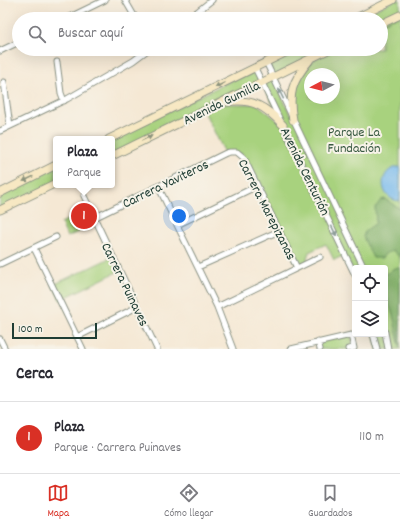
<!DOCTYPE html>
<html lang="es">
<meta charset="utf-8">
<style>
:root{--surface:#fff;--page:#f7f7f7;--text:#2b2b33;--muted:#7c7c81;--line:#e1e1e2;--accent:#d93025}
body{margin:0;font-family:Dekko,sans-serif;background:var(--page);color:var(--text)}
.controls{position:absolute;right:12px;bottom:12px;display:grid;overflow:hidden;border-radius:4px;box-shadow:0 4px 16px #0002}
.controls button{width:36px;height:36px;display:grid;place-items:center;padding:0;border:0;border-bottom:1px solid var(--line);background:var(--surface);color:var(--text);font:20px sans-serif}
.compass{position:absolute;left:304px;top:68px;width:36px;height:36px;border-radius:50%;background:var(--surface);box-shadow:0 4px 16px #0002;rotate:263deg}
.scale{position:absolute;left:12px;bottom:10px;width:85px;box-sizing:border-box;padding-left:4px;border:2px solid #1f3d34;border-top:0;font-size:11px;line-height:14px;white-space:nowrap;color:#1f3d34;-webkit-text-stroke:3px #f7f3e8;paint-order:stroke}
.you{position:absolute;left:179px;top:216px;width:14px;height:14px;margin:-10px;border:3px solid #fff;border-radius:50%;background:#1a73e8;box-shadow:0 0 0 6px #1a73e833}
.badge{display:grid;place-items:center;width:26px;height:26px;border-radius:50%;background:var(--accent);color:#fff;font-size:13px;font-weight:700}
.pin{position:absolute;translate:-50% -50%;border:2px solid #fff;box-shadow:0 1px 4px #0006}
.popup{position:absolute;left:53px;top:136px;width:62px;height:52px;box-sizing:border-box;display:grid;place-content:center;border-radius:4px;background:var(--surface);filter:drop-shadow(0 1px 3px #0005);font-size:13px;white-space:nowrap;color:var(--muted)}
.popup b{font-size:15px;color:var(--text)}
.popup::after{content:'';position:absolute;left:50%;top:100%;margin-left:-8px;border:8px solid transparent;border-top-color:var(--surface)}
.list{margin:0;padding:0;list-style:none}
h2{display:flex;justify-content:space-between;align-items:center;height:52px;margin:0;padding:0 16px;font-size:17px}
h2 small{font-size:13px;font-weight:400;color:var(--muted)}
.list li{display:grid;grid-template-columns:26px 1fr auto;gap:12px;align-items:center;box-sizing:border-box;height:72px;padding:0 16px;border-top:1px solid var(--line)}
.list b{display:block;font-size:15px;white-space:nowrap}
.list p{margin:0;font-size:13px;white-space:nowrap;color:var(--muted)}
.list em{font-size:13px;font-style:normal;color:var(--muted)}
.icon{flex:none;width:22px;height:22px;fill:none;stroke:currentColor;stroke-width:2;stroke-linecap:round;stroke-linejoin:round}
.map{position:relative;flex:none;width:400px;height:349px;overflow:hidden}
.search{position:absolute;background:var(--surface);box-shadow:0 4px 16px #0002;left:12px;right:12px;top:12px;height:44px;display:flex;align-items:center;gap:10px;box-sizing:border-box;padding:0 14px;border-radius:22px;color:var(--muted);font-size:15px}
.sheet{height:124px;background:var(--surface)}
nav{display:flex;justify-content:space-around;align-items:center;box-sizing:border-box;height:56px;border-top:1px solid var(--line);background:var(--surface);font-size:11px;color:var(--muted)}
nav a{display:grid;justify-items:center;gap:2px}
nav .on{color:var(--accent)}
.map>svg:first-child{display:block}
.green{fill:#a8d27e;stroke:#648859;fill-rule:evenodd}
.forest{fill:#86b46d;stroke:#527850}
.water{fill:#78baed;stroke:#4c7c90}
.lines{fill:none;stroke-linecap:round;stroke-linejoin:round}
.stream{stroke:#78baed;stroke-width:1.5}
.street-casing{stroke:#8a9284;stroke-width:7}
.secondary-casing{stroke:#8a9284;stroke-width:9}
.street{stroke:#fff;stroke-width:5}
.secondary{stroke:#f7e8c3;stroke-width:7}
.oneway{fill:#8b927c}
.oneway2{fill:#8f9e9a}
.labels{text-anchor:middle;stroke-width:4;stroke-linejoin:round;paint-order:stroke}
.street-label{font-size:14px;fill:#1f3d34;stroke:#f7f3e8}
.park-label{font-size:14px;fill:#3a5b43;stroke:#f7f3e8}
</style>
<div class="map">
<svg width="400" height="349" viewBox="0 0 400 349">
<rect width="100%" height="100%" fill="#f7f3e8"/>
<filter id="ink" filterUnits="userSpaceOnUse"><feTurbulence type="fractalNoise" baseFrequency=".025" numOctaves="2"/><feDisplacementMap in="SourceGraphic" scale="8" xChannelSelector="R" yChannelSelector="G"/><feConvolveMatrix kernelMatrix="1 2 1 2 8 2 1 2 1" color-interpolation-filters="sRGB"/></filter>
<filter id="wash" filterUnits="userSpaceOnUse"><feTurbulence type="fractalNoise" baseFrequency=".012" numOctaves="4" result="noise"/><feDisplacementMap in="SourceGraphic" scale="16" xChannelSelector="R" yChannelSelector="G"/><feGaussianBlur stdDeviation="0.9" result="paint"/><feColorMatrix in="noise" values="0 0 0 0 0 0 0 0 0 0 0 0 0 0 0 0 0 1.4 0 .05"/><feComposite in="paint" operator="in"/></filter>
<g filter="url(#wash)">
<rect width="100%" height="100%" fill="#f5e8d4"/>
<path class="green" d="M395 0H400V14L381 23V19H356Z
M400 15V349H377L373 334H385V268H355V275L345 255 334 260 326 244 309 252 307 258 309 262 298 268 242 154 225 153 204 111 219 104H257L283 125 262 82 273 77 292 118 291 103 304 67 330 49H381V24ZM310 74H334V98H310Z
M295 49H328L273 76 266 63Z
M255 69 261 82 112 155V139Z
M56 166V183L0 210V194Z
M89 209 96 224 67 237 61 223Z
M112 257 119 271 60 300 53 285Z
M351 335 354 349H320L318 342Z"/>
<path class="forest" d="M385 199 400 209V258L394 251 386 253 382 258H373L363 237 365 231 376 223 375 208 381 200Z
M394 268H400V349L394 319 385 290V275Z"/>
<path class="water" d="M397 167H400V201C379 200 377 171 397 167Z"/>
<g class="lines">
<path class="stream" d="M300 2 305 0"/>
</g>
</g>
<g filter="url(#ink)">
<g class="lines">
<defs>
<path id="street" d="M125 0 136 19
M66 19 105 0
M188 19 212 0
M0 51 19 42
M57 62 61 93 64 101
M266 62 364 268
M255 68 355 275
M4 82 10 126
M0 131 67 99 133 61 149 49
M158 186 217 307 233 349
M84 196 157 349
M94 218 226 153 230 152H237L244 158 297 268
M177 225 257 186
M34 248 83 349
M0 264 56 237
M198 267 279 231
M217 307 320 257
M385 332 388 349
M373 334 377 349
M77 337 137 307
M0 339 5 349
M318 342 320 349
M291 349 351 335 354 348 348 349"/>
<path id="secondary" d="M354 19 393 0
M381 24 400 15
M227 102C253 98 266 107 283 125
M293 120C288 94 292 81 309 61
M109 139 293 49
M112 156 330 49
M0 193 56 165
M0 210 56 183"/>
</defs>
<use href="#street" class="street-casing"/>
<use href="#secondary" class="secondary-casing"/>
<use href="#street" class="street"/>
<use href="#secondary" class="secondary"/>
</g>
<defs><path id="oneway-solid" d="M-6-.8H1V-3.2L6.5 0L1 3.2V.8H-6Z"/></defs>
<g class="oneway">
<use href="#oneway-solid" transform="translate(220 85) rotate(154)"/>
<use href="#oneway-solid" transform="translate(147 138) rotate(-26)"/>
<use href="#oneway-solid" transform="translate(28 179) rotate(154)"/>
</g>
<g class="oneway2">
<use href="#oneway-solid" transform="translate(281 94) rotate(-116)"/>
<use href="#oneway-solid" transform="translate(334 231) rotate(64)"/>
</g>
</g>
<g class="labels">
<g class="street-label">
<text transform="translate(221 102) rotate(-26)" y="5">Avenida Gumilla</text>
<text transform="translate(306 171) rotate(64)" y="5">Avenida Centurión</text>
<text transform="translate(165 183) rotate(-26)" y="5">Carrera Yaviteros</text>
<text transform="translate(268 209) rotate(63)" y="5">Carrera Marepizanas</text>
<text transform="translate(126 284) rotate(64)" y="5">Carrera Puinaves</text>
</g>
<g class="park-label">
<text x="354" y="136">Parque La<tspan x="354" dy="16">Fundación</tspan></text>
</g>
</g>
</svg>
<div class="controls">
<button><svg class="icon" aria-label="locate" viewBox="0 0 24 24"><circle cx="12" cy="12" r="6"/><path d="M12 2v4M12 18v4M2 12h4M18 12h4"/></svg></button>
<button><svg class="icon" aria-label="layers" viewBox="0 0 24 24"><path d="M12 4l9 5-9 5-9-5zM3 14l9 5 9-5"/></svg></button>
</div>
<svg class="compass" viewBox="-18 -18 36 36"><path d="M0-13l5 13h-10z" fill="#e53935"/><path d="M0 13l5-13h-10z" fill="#7c7c81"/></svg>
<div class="scale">100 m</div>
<div class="you"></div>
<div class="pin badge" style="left:84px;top:216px">1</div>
<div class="popup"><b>Plaza</b>Parque</div>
<div class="search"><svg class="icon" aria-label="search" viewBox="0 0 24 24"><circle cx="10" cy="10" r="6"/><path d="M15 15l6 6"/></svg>Buscar aquí</div>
</div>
<section class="sheet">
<h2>Cerca<small></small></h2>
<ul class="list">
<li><span class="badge">1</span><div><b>Plaza</b><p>Parque · Carrera Puinaves</p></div><em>110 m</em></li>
</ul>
</section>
<nav>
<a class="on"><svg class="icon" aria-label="map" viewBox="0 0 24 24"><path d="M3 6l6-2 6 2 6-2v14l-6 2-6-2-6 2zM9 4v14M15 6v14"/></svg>Mapa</a>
<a><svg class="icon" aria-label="directions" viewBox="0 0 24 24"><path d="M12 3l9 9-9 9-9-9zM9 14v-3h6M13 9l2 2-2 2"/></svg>Cómo llegar</a>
<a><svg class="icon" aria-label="saved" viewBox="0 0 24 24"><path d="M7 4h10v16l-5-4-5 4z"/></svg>Guardados</a>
</nav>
